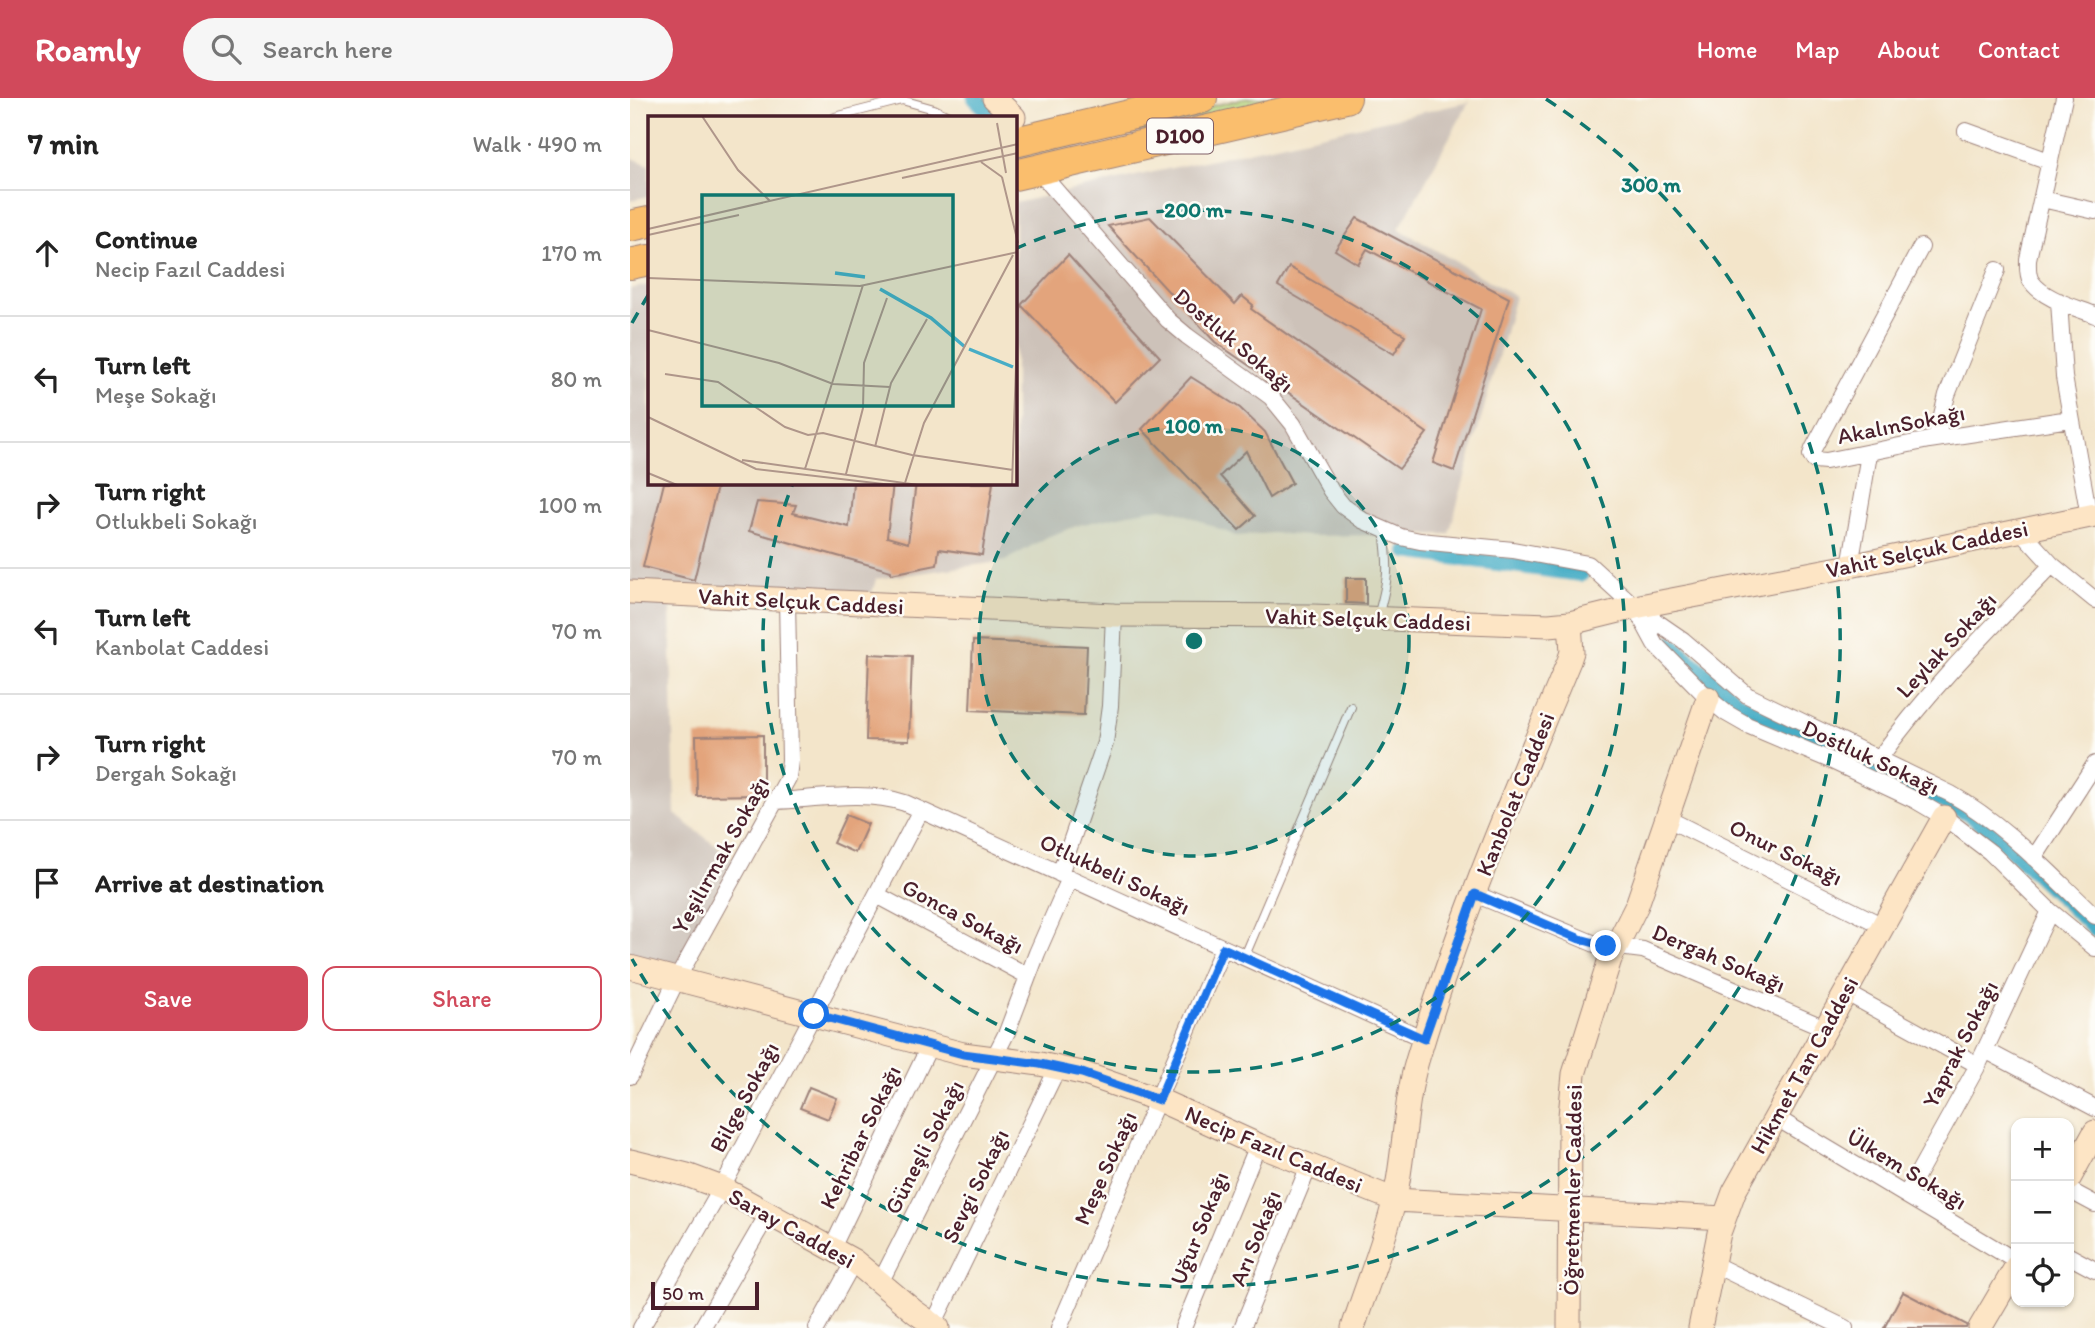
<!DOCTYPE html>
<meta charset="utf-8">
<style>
:root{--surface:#fff;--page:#f6f6f6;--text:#222;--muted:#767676;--line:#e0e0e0;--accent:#d1495b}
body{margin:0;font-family:Itim,sans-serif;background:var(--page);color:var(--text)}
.controls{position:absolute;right:21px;bottom:21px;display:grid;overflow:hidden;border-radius:14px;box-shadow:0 2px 5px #0004}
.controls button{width:63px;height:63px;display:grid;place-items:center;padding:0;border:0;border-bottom:2px solid var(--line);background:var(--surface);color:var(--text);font:35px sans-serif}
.scale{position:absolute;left:21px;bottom:18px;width:108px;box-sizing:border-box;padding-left:7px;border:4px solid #4a1f2b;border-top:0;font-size:19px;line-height:24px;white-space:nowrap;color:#4a1f2b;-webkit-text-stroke:5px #fdfcf7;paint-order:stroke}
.stop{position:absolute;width:21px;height:21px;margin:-16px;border:5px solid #1a73e8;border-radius:50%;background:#fff}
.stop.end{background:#1a73e8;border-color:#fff;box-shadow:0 2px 7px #0008}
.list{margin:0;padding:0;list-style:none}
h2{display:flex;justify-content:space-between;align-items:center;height:91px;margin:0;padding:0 28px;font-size:30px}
h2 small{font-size:23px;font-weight:400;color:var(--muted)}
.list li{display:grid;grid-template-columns:46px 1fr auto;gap:21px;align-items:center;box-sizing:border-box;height:126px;padding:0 28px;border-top:2px solid var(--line)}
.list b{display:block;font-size:26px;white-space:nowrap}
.list p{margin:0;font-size:23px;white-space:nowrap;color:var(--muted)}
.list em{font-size:23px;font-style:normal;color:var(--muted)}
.actions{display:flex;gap:14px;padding:21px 28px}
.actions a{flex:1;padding:16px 0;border:2px solid var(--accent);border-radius:14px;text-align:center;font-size:24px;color:var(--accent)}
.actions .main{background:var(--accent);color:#fff}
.icon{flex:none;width:38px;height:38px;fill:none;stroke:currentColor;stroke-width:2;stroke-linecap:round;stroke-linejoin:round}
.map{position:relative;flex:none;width:1465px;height:1230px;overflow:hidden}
header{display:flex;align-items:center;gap:42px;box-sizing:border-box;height:98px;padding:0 35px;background:var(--accent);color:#fff}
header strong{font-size:33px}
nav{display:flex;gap:38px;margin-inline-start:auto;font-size:24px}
.search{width:490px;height:63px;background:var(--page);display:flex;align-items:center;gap:18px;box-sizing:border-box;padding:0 24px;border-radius:38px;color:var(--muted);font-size:26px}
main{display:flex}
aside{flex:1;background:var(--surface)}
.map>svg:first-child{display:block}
.industrial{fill:#cdc2b9}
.green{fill:#b5d37a;stroke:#807952;stroke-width:2}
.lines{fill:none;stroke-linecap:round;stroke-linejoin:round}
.canal{stroke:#47adc6;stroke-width:16}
.building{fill:#e3a47c}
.lane-casing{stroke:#9e827a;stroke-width:10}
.street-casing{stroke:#9e827a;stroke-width:18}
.secondary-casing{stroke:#9e827a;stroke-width:25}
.highway-casing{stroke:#9e827a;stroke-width:32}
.lane{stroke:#fff;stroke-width:8}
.street{stroke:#fff;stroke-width:16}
.secondary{stroke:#fde5c5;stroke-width:23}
.highway{stroke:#fabe6d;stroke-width:30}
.route{stroke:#1a73e8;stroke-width:9}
.ring{fill:none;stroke:#0f766e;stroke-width:3.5;stroke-dasharray:12 9}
.labels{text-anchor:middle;stroke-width:5;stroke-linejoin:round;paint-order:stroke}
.shield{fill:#fdfcf7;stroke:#806168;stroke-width:2}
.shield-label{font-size:21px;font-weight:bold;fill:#4a1f2b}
.street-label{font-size:23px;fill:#4a1f2b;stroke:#fdfcf7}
.inset-river{fill:none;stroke:#47adc6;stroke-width:3.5}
.inset-road{fill:none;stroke:#af968a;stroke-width:2}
.view{fill:#0f766e;fill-opacity:0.15;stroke:#0f766e;stroke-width:3.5}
.inset-edge{fill:none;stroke:#4a1f2b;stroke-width:3.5}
.centre{fill:#0f766e;stroke:#fdfcf7;stroke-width:3.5}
.ring-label{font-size:21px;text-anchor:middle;font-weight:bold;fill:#0f766e;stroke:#fdfcf7;stroke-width:5;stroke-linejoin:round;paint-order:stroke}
</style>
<header>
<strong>Roamly</strong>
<div class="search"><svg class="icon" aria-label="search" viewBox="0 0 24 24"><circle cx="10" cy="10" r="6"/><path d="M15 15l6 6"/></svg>Search here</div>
<nav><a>Home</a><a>Map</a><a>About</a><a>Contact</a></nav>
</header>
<main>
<aside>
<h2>7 min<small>Walk · 490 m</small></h2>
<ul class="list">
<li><svg class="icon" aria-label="ahead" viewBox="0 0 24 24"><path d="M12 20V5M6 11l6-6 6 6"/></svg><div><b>Continue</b><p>Necip Fazıl Caddesi</p></div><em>170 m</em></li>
<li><svg class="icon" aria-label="left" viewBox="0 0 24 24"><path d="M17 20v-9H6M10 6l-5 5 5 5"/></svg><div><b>Turn left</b><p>Meşe Sokağı</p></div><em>80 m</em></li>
<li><svg class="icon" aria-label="right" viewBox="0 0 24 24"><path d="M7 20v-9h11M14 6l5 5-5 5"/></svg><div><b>Turn right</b><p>Otlukbeli Sokağı</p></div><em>100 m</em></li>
<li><svg class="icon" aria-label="left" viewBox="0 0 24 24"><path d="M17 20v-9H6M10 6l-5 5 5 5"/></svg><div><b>Turn left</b><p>Kanbolat Caddesi</p></div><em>70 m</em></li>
<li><svg class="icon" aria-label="right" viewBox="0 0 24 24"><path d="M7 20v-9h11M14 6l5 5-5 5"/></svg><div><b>Turn right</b><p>Dergah Sokağı</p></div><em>70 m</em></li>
<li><svg class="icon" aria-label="arrive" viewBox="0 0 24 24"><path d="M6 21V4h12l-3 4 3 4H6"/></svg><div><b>Arrive at destination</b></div></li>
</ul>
<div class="actions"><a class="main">Save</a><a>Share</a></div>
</aside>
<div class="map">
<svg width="1465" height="1230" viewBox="0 0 1465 1230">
<rect width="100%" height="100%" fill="#fdfcf7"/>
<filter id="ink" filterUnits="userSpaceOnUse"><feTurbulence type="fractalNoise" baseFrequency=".0143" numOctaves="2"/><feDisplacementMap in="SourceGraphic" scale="14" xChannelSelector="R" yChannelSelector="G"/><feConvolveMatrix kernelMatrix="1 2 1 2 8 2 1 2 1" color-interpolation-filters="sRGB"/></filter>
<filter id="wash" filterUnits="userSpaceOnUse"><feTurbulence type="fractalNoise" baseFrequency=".00686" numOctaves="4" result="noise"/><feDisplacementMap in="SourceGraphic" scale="28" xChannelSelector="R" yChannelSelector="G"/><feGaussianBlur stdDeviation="1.57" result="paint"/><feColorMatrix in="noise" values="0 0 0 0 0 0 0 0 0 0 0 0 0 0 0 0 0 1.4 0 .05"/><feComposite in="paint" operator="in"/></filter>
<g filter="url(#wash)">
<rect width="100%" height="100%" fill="#f3e5ca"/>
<path class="industrial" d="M839 4 769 131 885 198 819 436 678 438 643 435 606 438 547 413 532 410 516 412 449 427 417 439 375 463 246 481 242 495 40 509 45 716 104 762 43 874 0 862V191L19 187V385H385V105Z
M0 59 19 67V98L0 102Z"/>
<path class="green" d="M616 0H656L385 62V54Z"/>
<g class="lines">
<path class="canal" d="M345 0 364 19
M777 453 951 476
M1040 545 1107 604 1337 715 1369 740 1465 831"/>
</g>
<g id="blocks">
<path class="building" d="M520 119 605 206 612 198 623 207 621 211 797 335 769 371 585 244 478 128Z
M727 120 879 200 824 373 803 365 851 211 737 151 728 166 705 152Z
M438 157 530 259 485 304 391 207Z
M659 169 775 237 764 256 648 188Z
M561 279 610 310 635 334 662 385 639 400 616 353 590 378 625 418 609 432 512 331Z
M34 385H88L64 482 13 469Z
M223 385H263L257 439 278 445 286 385H363L352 457 309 451 307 467 261 476V473L119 433 127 404 166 407 163 415 219 429Z
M716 480H736V506L716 505Z
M343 543 457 548 454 617 340 612Z
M239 556 282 558 279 643 236 642Z
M133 637V697L67 698 66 638Z
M216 717 238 726 225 755 203 745Z
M179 989 207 1000 198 1021 170 1010Z
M1273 1194 1337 1227 1336 1230H1254Z"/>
</g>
</g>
<g filter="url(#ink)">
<use href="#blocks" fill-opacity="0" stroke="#9e827a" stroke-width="2"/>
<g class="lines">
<defs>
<path id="lane" d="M205 19 272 2 304 11 320 19
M748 518C759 480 759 470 754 432
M614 860 721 609"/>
<path id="street" d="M1434 0 1398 161C1398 168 1397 176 1401 183 1414 202 1445 209 1465 217
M1336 33 1419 63
M407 71 538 222 557 238 641 299 663 326 701 393 713 408 732 422 771 439 790 443 883 452 958 466 1005 509 1053 542 1117 597 1321 696C1376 727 1419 775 1465 818
M1412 101 1465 113
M1291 149 1183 351 1181 357 1184 362 1196 363 1299 342 1440 321
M1429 203 1434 279 1459 418
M1306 341 1317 297 1367 172
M1390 432 1422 467 1465 502
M1220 468 1239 356
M1006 511 1025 546 1078 600 1096 615 1117 627 1200 662 1285 702 1314 719 1360 754 1420 813 1465 850
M1248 662C1299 591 1361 530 1422 467
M147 703C188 701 235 692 275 705L794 941
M1038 721 1253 828
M1404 760 1465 666
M430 776 475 645 480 608 484 517
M845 796 965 846 1013 852 1195 930
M247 797 398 878
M1215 894 1348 967
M1355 952 1465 1010
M0 978 47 881 158 680 160 662 157 502
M1145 1019 1386 1163
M1439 1092 1465 1106
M1276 1097 1348 967 1420 813
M202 1150 300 947
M1439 1158 1465 1172
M1083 1166 1215 1230
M251 1183 377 934 407 855 440 780
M303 1227 428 969
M11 1230 92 1090 291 712
M72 1230 138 1116
M187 1230 224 1163
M429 1230 593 850
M553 1230 628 1047
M612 1230 679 1068"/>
<path id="secondary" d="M364 0 384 19
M0 494 484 517 683 518 919 527 940 525 1005 509 1220 468 1465 417
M0 869 333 956 410 966 452 975 529 1002 628 1047 765 1102 1094 1120
M0 1063 57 1077 92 1090 224 1163 285 1214 308 1230
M1439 1081 1465 1034
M723 1230C736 1189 756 1141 765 1099 775 1054 774 1007 787 963 827 827 884 694 939 563L942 554 940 525
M939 1230 940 1018 944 976 980 861 1007 807 1078 600
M1070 1230 1089 1135 1104 1094 1314 719
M1350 1230 1386 1169"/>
<path id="highway" d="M385 44 572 0
M385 77 716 0
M0 128 19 124
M0 166 19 162"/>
</defs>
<use href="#lane" class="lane-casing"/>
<use href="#street" class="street-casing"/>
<use href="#secondary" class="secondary-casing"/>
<use href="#highway" class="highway-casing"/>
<use href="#lane" class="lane"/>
<use href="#street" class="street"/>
<use href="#secondary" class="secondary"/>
<use href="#highway" class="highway"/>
</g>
</g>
<g class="lines" filter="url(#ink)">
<path class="route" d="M184 916 333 956 410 966 452 975 529 1002 593 850 794 941 845 796 950 841 976 848"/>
</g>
<circle cx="564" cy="543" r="215" fill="#0f766e" fill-opacity=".12"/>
<g class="ring">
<circle cx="564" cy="543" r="215"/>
<path d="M385 151A431 431 0 1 1 163 385"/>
<path d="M2 225A646 646 0 0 1 19 196M916 1A646 646 0 1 1 2 861"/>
</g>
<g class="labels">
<rect class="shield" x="517" y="20.5" width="66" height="35" rx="5"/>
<g class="shield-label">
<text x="550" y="45">D100</text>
</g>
<g class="street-label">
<text transform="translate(604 242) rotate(40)" y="8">Dostluk Sokağı</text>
<text transform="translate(1271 326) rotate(-11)" y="8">AkalınSokağı</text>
<text transform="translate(1297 451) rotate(-12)" y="8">Vahit Selçuk Caddesi</text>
<text transform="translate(171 503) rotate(3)" y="8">Vahit Selçuk Caddesi</text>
<text transform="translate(738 521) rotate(2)" y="8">Vahit Selçuk Caddesi</text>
<text transform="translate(1316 547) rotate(-47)" y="8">Leylak Sokağı</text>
<text transform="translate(1241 659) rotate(25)" y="8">Dostluk Sokağı</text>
<text transform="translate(885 696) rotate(-68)" y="8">Kanbolat Caddesi</text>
<text transform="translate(1156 754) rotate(26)" y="8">Onur Sokağı</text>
<text transform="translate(90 757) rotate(-61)" y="8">Yeşilırmak Sokağı</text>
<text transform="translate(485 776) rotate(25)" y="8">Otlukbeli Sokağı</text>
<text transform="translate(333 818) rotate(28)" y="8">Gonca Sokağı</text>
<text transform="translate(1089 860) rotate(23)" y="8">Dergah Sokağı</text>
<text transform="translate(1330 946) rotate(-63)" y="8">Yaprak Sokağı</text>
<text transform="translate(1174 967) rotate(-61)" y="8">Hikmet Tan Caddesi</text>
<text transform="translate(114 999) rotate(-62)" y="8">Bilge Sokağı</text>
<text transform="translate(230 1039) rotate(-64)" y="8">Kehribar Sokağı</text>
<text transform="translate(294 1049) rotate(-63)" y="8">Güneşli Sokağı</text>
<text transform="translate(644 1051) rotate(23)" y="8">Necip Fazıl Caddesi</text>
<text transform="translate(475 1070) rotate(-66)" y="8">Meşe Sokağı</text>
<text transform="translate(1277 1071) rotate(31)" y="8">Ülkem Sokağı</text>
<text transform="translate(345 1088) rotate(-64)" y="8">Sevgi Sokağı</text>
<text transform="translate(942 1092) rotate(-89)" y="8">Öğretmenler Caddesi</text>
<text transform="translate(162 1130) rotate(29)" y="8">Saray Caddesi</text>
<text transform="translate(569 1130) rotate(-68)" y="8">Uğur Sokağı</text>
<text transform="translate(625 1140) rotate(-68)" y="8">Arı Sokağı</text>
</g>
</g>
<g transform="translate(18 18)">
<rect width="369" height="369" fill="#f3e5ca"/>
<path class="inset-river" d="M187 157 217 161M232 173 283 202 317 231M321 233 365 251"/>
<path class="inset-road" d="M54 0 90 54 122 85M349 7 358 57M333 46 354 61M354 61 370 127M254 62 370 37M0 113 370 28M0 119 91 99M0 162 212 170 370 136M0 214 131 247 185 268 242 271M17 258 70 266 137 311 160 319 175 317 264 339 365 354M0 301 108 353 244 369M227 331 243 267 279 203M94 344 270 369M157 353 215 169M0 357 29 369M198 358 215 292 216 247 239 182M257 367 276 307 365 139M364 369 370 189"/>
<path class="view" d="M54 79H305V290H54Z"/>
<rect width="369" height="369" class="inset-edge"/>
</g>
<circle cx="564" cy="543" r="10" class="centre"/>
<g class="ring-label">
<text x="1021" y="94">300 m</text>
<text x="564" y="119">200 m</text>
<text x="564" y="335">100 m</text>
</g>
</svg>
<div class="controls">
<button>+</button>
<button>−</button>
<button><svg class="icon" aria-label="locate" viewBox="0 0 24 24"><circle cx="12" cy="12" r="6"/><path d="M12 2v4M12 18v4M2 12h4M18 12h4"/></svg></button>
</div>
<div class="scale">50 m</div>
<div class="stop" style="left:184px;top:916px"></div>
<div class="stop end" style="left:976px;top:848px"></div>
</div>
</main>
